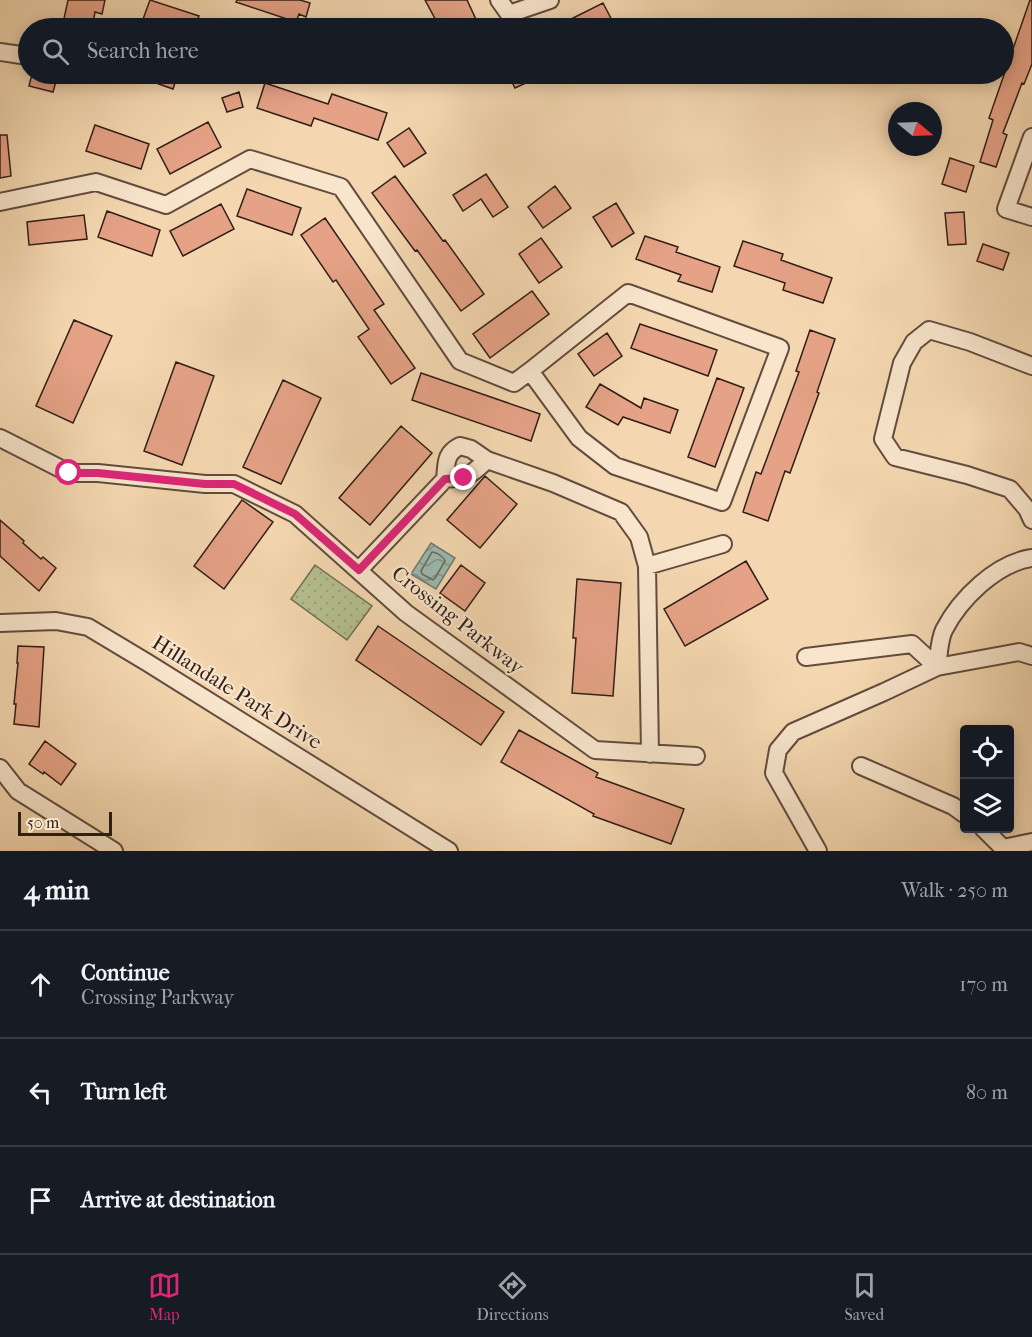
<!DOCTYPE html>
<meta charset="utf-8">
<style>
:root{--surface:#171b24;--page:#242831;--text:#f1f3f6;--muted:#9ea1a6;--line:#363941;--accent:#db2777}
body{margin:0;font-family:"IM FELL French Canon",serif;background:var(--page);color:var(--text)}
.controls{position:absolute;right:18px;bottom:18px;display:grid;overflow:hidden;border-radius:6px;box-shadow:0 3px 15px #0003}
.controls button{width:54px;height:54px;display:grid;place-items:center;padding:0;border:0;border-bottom:2px solid var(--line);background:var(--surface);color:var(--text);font:30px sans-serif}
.compass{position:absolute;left:888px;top:102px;width:54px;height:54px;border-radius:50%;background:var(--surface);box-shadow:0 3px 15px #0003;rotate:109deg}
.scale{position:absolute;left:18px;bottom:15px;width:94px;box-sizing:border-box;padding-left:6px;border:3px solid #301e18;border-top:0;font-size:16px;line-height:21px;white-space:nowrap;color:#301e18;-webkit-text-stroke:4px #f8e5cc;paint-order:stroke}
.stop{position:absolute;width:18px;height:18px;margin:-14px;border:4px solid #db2777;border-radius:50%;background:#fff}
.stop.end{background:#db2777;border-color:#fff;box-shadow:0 2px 6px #0008}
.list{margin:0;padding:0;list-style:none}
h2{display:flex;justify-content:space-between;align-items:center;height:78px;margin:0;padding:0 24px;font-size:26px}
h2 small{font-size:20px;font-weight:400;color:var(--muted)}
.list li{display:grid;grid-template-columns:39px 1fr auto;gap:18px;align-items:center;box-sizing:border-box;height:108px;padding:0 24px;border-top:2px solid var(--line)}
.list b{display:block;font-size:22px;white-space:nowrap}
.list p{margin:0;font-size:20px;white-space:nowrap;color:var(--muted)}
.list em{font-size:20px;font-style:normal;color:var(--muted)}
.icon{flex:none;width:33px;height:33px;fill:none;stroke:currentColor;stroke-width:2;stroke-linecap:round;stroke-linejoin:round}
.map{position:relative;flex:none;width:1032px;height:851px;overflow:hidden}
.search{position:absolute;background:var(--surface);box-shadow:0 3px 15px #0003;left:18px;right:18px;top:18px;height:66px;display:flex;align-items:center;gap:15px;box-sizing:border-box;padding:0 21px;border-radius:33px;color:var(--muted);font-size:22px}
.sheet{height:402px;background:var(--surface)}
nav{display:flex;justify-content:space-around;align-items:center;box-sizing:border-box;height:84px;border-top:2px solid var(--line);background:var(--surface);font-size:16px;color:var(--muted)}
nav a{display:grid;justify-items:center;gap:3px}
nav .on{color:var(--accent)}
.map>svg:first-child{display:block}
.park{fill:url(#park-dots);stroke:#726e54;stroke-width:1.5}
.water{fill:url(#water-waves);stroke:#717b71;stroke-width:1.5}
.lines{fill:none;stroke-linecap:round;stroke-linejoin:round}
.shore{stroke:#666c62;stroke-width:1.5}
.building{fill:#e5a286;stroke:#301e18;stroke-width:1.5}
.minor-casing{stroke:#614c3e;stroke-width:20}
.minor{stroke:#f8e5cc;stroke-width:16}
.route{stroke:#db2777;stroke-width:8}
.labels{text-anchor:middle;stroke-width:4.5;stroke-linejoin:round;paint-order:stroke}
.street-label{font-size:21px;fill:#301e18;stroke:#f8e5cc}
</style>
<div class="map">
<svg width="1032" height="851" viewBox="0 0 1032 851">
<defs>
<pattern id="park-dots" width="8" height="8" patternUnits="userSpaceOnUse" patternTransform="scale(1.5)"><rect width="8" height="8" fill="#b5bf90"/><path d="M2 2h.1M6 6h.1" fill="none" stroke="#9ca47b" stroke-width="1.8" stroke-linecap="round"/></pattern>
<pattern id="water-waves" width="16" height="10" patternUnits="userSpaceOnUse" patternTransform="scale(1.5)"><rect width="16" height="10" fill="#9cb9ad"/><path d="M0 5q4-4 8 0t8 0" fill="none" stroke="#80968c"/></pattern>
</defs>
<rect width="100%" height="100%" fill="#f4d7b0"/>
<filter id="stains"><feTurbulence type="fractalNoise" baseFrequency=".00333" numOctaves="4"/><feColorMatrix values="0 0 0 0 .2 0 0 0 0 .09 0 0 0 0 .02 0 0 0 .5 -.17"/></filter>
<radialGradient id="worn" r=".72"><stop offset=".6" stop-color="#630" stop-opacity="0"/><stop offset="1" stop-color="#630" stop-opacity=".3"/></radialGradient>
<path class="park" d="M315 565 372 606 347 640 291 599Z"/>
<path class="water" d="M431 543 455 558 436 589 411 574Z"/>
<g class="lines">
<path class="shore" d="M432 552C436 552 444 557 445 561L435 578 433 580 422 574 421 571Z"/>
</g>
<path class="building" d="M68 0H105L102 14 95 12 93 23 83 21 82 28H62Z
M150 0 199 16 194 28H162L142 22Z
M237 0H300L310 3 306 17 299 14 296 22 236 2Z
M425 0H467L480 28H440Z
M1030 0H1032V64L1024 84 1022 83 1003 133 1007 135 996 167 980 162 993 120 989 118Z
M603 3 616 28H553Z
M32 74H58L53 92 29 86Z
M159 74H178L173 89 156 83Z
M508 74H545L515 88Z
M265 83 328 104 332 94 387 113 378 140 314 118 311 126 257 108Z
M239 92 243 107 227 112 222 98Z
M208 122 221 147 170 174 157 149Z
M95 125 149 144 141 169 86 151Z
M409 128 426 153 404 167 387 143Z
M0 135H7L11 176 0 178Z
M950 158 974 166 966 192 942 184Z
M486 174 508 207 493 217 481 199 463 211 453 195Z
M395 176 443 241 445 240 484 294 461 311 417 250 415 251 372 193Z
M555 186 571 208 543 228 528 207Z
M247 189 301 208 292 235 237 216Z
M616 203 634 233 612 247 593 217Z
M221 204 234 229 183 256 170 231Z
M107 211 160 230 152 256 98 237Z
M964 212 966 244 948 245 945 213Z
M84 215 87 239 29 245 27 222Z
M325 218 384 304 374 310 415 368 391 384 358 337 369 329 336 280 333 282 301 235Z
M645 236 678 247 676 252 720 267 712 292 678 281 681 275 636 259Z
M541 238 562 267 539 283 519 254Z
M743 241 783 254 781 260 832 278 823 303 783 290 785 283 734 266Z
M983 244 1009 253 1003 270 977 261Z
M532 291 549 314 490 358 473 334Z
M74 320 112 336 73 423 36 406Z
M640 324 717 350 708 376 631 348Z
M810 330 835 339 817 392 819 393 790 473 785 471 768 521 743 512 756 472 761 474 799 372 796 371Z
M607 333 622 356 594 376 578 354Z
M176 362 214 376 182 465 144 451Z
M421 373 540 414 531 441 412 400Z
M717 378 744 388 715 467 688 457Z
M283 380 321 398 281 484 243 467Z
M600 384 641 408 644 398 678 410 670 433 623 417 618 425 586 407Z
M401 426 432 453 370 525 339 498Z
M485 476 517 504 480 548 447 520Z
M242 500 273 522 224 589 194 566Z
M0 520 24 541 23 543 41 559 43 557 56 568 39 591 0 556Z
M746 561 768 599 685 646 664 609Z
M461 565 485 583 465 611 440 593Z
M577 579 621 583 613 696 572 693 576 638H573Z
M378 626 504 712 481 745 356 660Z
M18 646 44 647 39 727 14 724 16 704H14L18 663H17Z
M519 730 598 773 596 777 684 809 671 844 593 816 594 814 501 762Z
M45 741 76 764 61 785 44 772 43 774 29 764Z"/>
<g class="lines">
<defs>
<path id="minor" d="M499 0 509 14 550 0
M0 52 28 56
M1032 137 1006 209 1032 217
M0 202 96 182 166 205 250 159 341 187 460 361 514 383 530 371 579 438 615 466 722 502 780 348 628 293 530 371
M1032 366 970 342 929 330 914 342 902 363 883 439 895 457 967 475 1010 489 1027 509 1032 520
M0 438 69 473H98L205 484H234L295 514 406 613 595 750 696 756
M445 479C447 464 444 454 460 446L471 449 487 460 553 483 621 512 639 537 647 566
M359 570 445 479C468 478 471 475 487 460
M0 623 56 621 88 627 148 663 449 851
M806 657 912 644 937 667
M937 667C939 656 939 640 944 630 960 599 996 563 1032 558
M650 754 647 566 723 544
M861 766 953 806 964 814
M0 768 18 791 114 851
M983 828 1003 848 1032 842
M818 851 774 773 778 750 793 732 884 692 937 667 1019 652 1032 656"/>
</defs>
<use href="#minor" class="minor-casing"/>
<use href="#minor" class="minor"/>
</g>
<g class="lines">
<path class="route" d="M69 473H98L205 484H234L295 514 359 570 445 479 464 478"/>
</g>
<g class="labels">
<g class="street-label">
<text transform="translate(458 620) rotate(38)" y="7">Crossing Parkway</text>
<text transform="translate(237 692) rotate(32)" y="7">Hillandale Park Drive</text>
</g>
</g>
<rect width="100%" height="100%" filter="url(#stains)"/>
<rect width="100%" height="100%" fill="url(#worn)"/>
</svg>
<div class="controls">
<button><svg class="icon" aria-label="locate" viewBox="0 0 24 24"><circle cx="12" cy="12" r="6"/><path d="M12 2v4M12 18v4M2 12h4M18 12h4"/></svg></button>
<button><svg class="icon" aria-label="layers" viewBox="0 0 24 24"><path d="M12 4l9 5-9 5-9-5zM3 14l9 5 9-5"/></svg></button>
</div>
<svg class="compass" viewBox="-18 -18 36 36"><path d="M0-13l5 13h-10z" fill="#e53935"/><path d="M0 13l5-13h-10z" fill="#9ea1a6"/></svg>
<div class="scale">50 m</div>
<div class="stop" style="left:69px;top:473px"></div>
<div class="stop end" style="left:464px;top:478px"></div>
<div class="search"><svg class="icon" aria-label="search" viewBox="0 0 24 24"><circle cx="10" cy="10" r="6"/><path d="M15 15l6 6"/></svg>Search here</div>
</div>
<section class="sheet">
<h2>4 min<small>Walk · 250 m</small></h2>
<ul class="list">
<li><svg class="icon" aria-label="ahead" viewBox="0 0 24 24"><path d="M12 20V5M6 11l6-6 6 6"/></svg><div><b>Continue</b><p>Crossing Parkway</p></div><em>170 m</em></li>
<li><svg class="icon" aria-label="left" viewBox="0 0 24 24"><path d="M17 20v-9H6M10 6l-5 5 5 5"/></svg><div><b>Turn left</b></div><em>80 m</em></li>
<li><svg class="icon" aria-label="arrive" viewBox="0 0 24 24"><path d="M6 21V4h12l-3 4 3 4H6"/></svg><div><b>Arrive at destination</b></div></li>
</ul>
</section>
<nav>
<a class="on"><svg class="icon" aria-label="map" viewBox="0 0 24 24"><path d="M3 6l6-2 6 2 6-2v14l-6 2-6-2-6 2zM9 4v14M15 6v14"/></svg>Map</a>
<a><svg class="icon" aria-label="directions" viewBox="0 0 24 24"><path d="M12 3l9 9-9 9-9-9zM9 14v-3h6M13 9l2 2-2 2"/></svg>Directions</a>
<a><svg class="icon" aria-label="saved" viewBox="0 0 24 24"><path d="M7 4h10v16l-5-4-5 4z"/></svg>Saved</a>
</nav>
